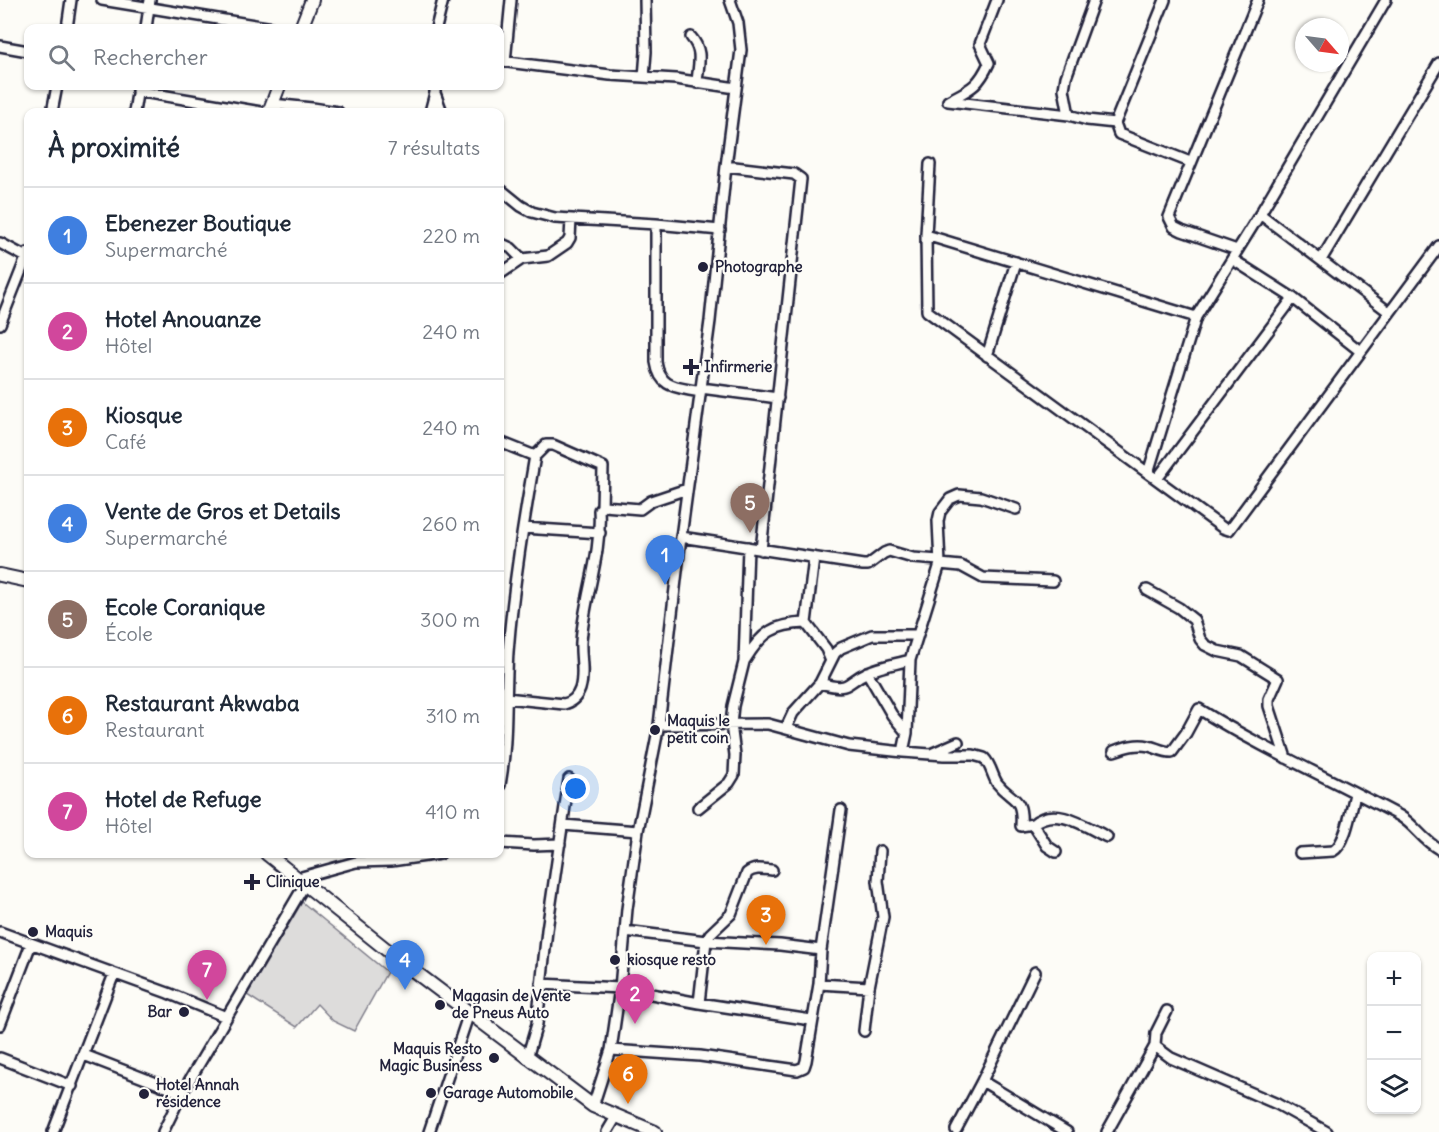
<!DOCTYPE html>
<html lang="fr">
<meta charset="utf-8">
<style>
:root{--surface:#fff;--page:#f6f6f7;--text:#1f2937;--muted:#747a83;--line:#e0e1e3;--accent:#db2777}
body{margin:0;font-family:Delius,sans-serif;background:var(--page);color:var(--text)}
.controls{position:absolute;right:18px;bottom:18px;display:grid;overflow:hidden;border-radius:12px;box-shadow:0 2px 4px #0004}
.controls button{width:54px;height:54px;display:grid;place-items:center;padding:0;border:0;border-bottom:2px solid var(--line);background:var(--surface);color:var(--text);font:30px sans-serif}
.compass{position:absolute;left:1295px;top:18px;width:54px;height:54px;border-radius:50%;background:var(--surface);box-shadow:0 2px 4px #0004;rotate:118deg}
.you{position:absolute;left:576px;top:789px;width:21px;height:21px;margin:-15px;border:4px solid #fff;border-radius:50%;background:#1a73e8;box-shadow:0 0 0 9px #1a73e833}
.badge{display:grid;place-items:center;width:39px;height:39px;border-radius:50%;background:var(--accent);color:#fff;font-size:20px;font-weight:700}
.pin{position:absolute;translate:-50% -50px;filter:drop-shadow(0 2px 3px #0008)}
.pin::after{content:'';position:absolute;top:32px;width:21px;height:18px;background:inherit;clip-path:polygon(0 0,100% 0,50% 100%)}
.list{margin:0;padding:0;list-style:none}
h2{display:flex;justify-content:space-between;align-items:center;height:78px;margin:0;padding:0 24px;font-size:26px}
h2 small{font-size:20px;font-weight:400;color:var(--muted)}
.list li{display:grid;grid-template-columns:39px 1fr auto;gap:18px;align-items:center;box-sizing:border-box;height:96px;padding:0 24px;border-top:2px solid var(--line)}
.list b{display:block;font-size:22px;white-space:nowrap}
.list p{margin:0;font-size:20px;white-space:nowrap;color:var(--muted)}
.list em{font-size:20px;font-style:normal;color:var(--muted)}
.icon{flex:none;width:33px;height:33px;fill:none;stroke:currentColor;stroke-width:2;stroke-linecap:round;stroke-linejoin:round}
.map{position:relative;flex:none;width:1439px;height:1132px;overflow:hidden}
.search{position:absolute;background:var(--surface);box-shadow:0 2px 4px #0004;left:24px;top:24px;width:480px;height:66px;display:flex;align-items:center;gap:15px;box-sizing:border-box;padding:0 21px;border-radius:12px;color:var(--muted);font-size:22px}
.panel{position:absolute;background:var(--surface);box-shadow:0 2px 4px #0004;left:24px;top:108px;width:480px;height:750px;border-radius:12px}
.map>svg:first-child{display:block}
.green{fill:#dddcdb;stroke:#807f8b;stroke-width:1.5}
.lines{fill:none;stroke-linecap:round;stroke-linejoin:round}
.minor-casing{stroke:#22223b;stroke-width:14}
.major-casing{stroke:#22223b;stroke-width:16}
.minor{stroke:#fdfcf7;stroke-width:9}
.major{stroke:#fdfcf7;stroke-width:12}
.poi-dot{fill:#22223b;stroke:#fdfcf7;stroke-width:2}
.labels{text-anchor:middle;stroke-width:4.5;stroke-linejoin:round;paint-order:stroke}
.poi-label{font-size:15px;font-weight:bold;fill:#22223b;stroke:#fdfcf7;text-anchor:start}
</style>
<div class="map">
<svg width="1439" height="1132" viewBox="0 0 1439 1132">
<rect width="100%" height="100%" fill="#fdfcf7"/>
<filter id="ink" filterUnits="userSpaceOnUse"><feTurbulence type="fractalNoise" baseFrequency=".0167" numOctaves="2"/><feDisplacementMap in="SourceGraphic" scale="12" xChannelSelector="R" yChannelSelector="G"/><feConvolveMatrix kernelMatrix="1 2 1 2 8 2 1 2 1" color-interpolation-filters="sRGB"/></filter>
<g filter="url(#ink)">
<path class="green" d="M302 902 387 972 354 1031 333 1021 317 1004 297 1027 247 995Z"/>
<g class="lines">
<defs>
<path id="minor" d="M102 0 273 28
M1386 0 1260 214 1389 312
M67 28 71 0
M146 28 150 0
M436 28 443 0
M691 37C704 52 698 64 697 83
M0 46 28 51
M500 61 610 75 676 79 736 88
M505 62 511 0
M644 77 646 52 645 0
M137 91 261 112
M435 93 442 112
M948 101 1069 115 1087 120 1115 123 1119 134 1190 162
M948 101C970 89 978 87 989 63L980 44 997 0
M272 104 312 108 338 112
M52 112 57 86
M134 112 138 88
M430 112 435 93V86
M1069 115 1064 89 1066 77 1094 0
M1115 123 1165 0
M930 164 926 235 927 311 1223 528 1229 530 1439 246
M726 166 794 174 801 179 761 550
M500 189 521 206 532 212 555 218 656 224 720 230
M656 224V362C660 389 677 387 700 392
M926 235 1196 317
M0 243 28 258
M500 243 511 248 522 259
M1237 250 1182 231 1174 227 1169 217 1258 0
M1232 259 1293 298 1360 351
M1321 260 1439 63
M500 274 522 259 548 256 567 243 570 238 571 219
M0 324 28 253
M987 356 1016 262
M701 388 778 398
M500 442 535 456C524 520 513 586 508 652 505 696 508 741 500 785
M1148 473 1196 317 1260 214
M1157 479 1293 298
M602 507 604 506 640 509 651 501 687 489
M523 528 600 533
M681 537 863 565H868L884 553 889 551 913 558 939 560
M814 558 806 623 826 649 831 661
M940 564 961 566 983 578 1053 581
M1147 590 1179 608 1194 620 1200 639 1205 645 1217 651 1241 656 1278 679 1269 699V706L1286 758
M745 660C762 632 774 624 806 623
M867 672 892 715 907 733
M820 683C852 692 843 683 868 672 881 666 896 664 910 660
M506 698 564 704C573 702 577 697 580 689 585 673 580 658 581 642 584 597 602 555 599 510L602 507 603 467 553 445H546L535 456
M659 725 681 537 710 321 726 166 741 50 738 23 730 0
M786 728 793 713 820 683 835 653 841 648 872 635H916
M1114 751C1125 747 1137 743 1149 746 1157 748 1163 752 1172 752L1186 733 1199 709C1263 749 1333 780 1400 816 1416 826 1422 840 1439 849
M903 752 944 755H973L984 758C991 765 992 775 997 783 1012 802 1023 795 1021 826L1033 824 1047 846 1056 852
M933 753 958 742
M698 808 729 783 734 775 735 755 731 724 733 706 744 662 748 547
M841 810 821 950 819 984 869 987 883 917 878 881 880 851
M1033 824C1055 805 1085 826 1107 837
M563 825 638 831 659 725 768 724 849 746 903 752 907 733 910 660 940 564 938 521 940 512 950 499 959 495 981 497 1016 509
M500 843 534 845 560 844
M1300 853 1333 851C1346 844 1351 809 1355 794
M298 878 356 862 391 861 440 854
M625 931 706 941 780 945 821 950
M0 932 168 993 226 1017
M541 984 620 988 699 1003 811 1020
M699 1003 706 941 710 934 731 914 747 873C755 867 763 869 772 870
M1167 1011 1156 1033 1155 1046 1171 1058 1277 1104 1327 1132
M0 1025 31 944
M864 1031 869 987
M611 1050 700 1056 797 1070 804 1067 806 1061 819 984
M84 1055 182 1093
M0 1058 72 1086
M527 1058 537 1024 547 930 569 779
M982 1081 1067 1132
M593 1106 611 1050 620 988 627 909 638 831
M956 1130 982 1081 1035 972
M53 1132 114 974
M163 1132 182 1093 305 884
M429 1132 469 1013
M607 1132 616 1117
M1107 1132 1155 1046"/>
<path id="major" d="M301 28 312 0
M269 112 279 86
M0 575 28 581
M267 854 402 962 593 1106 655 1132"/>
</defs>
<use href="#minor" class="minor-casing"/>
<use href="#major" class="major-casing"/>
<use href="#minor" class="minor"/>
<use href="#major" class="major"/>
</g>
</g>
<g class="poi-dot">
<circle cx="703" cy="267" r="6"/>
<path d="M688 358h6v6h6v6h-6v6h-6v-6h-6v-6h6z"/>
<circle cx="655" cy="730" r="6"/>
<path d="M249 873h6v6h6v6h-6v6h-6v-6h-6v-6h6z"/>
<circle cx="33" cy="932" r="6"/>
<circle cx="615" cy="960" r="6"/>
<circle cx="440" cy="1005" r="6"/>
<circle cx="184" cy="1012" r="6"/>
<circle cx="494" cy="1058" r="6"/>
<circle cx="431" cy="1093" r="6"/>
<circle cx="144" cy="1094" r="6"/>
</g>
<g class="labels">
<g class="poi-label">
<text x="715" y="272">Photographe</text>
<text x="704" y="372">Infirmerie</text>
<text x="667" y="726">Maquis le<tspan x="667" dy="17">petit coin</tspan></text>
<text x="266" y="887">Clinique</text>
<text x="45" y="937">Maquis</text>
<text x="627" y="965">kiosque resto</text>
<text x="452" y="1001">Magasin de Vente<tspan x="452" dy="17">de Pneus Auto</tspan></text>
<text x="172" y="1017" text-anchor="end">Bar</text>
<text x="482" y="1054" text-anchor="end">Maquis Resto<tspan x="482" dy="17">Magic Business</tspan></text>
<text x="156" y="1090">Hotel Annah<tspan x="156" dy="17">résidence</tspan></text>
<text x="443" y="1098">Garage Automobile</text>
</g>
</g>
</svg>
<div class="controls">
<button>+</button>
<button>−</button>
<button><svg class="icon" aria-label="layers" viewBox="0 0 24 24"><path d="M12 4l9 5-9 5-9-5zM3 14l9 5 9-5"/></svg></button>
</div>
<svg class="compass" viewBox="-18 -18 36 36"><path d="M0-13l5 13h-10z" fill="#e53935"/><path d="M0 13l5-13h-10z" fill="#747a83"/></svg>
<div class="you"></div>
<div class="pin badge" style="left:665px;top:585px;background:#3f7fe0">1</div>
<div class="pin badge" style="left:635px;top:1024px;background:#d1479c">2</div>
<div class="pin badge" style="left:766px;top:945px;background:#e8710a">3</div>
<div class="pin badge" style="left:405px;top:990px;background:#3f7fe0">4</div>
<div class="pin badge" style="left:750px;top:533px;background:#8d6e63">5</div>
<div class="pin badge" style="left:628px;top:1104px;background:#e8710a">6</div>
<div class="pin badge" style="left:207px;top:1000px;background:#d1479c">7</div>
<div class="search"><svg class="icon" aria-label="search" viewBox="0 0 24 24"><circle cx="10" cy="10" r="6"/><path d="M15 15l6 6"/></svg>Rechercher</div>
<section class="panel">
<h2>À proximité<small>7 résultats</small></h2>
<ul class="list">
<li><span class="badge" style="background:#3f7fe0">1</span><div><b>Ebenezer Boutique</b><p>Supermarché</p></div><em>220 m</em></li>
<li><span class="badge" style="background:#d1479c">2</span><div><b>Hotel Anouanze</b><p>Hôtel</p></div><em>240 m</em></li>
<li><span class="badge" style="background:#e8710a">3</span><div><b>Kiosque</b><p>Café</p></div><em>240 m</em></li>
<li><span class="badge" style="background:#3f7fe0">4</span><div><b>Vente de Gros et Details</b><p>Supermarché</p></div><em>260 m</em></li>
<li><span class="badge" style="background:#8d6e63">5</span><div><b>Ecole Coranique</b><p>École</p></div><em>300 m</em></li>
<li><span class="badge" style="background:#e8710a">6</span><div><b>Restaurant Akwaba</b><p>Restaurant</p></div><em>310 m</em></li>
<li><span class="badge" style="background:#d1479c">7</span><div><b>Hotel de Refuge</b><p>Hôtel</p></div><em>410 m</em></li>
</ul>
</section>
</div>
